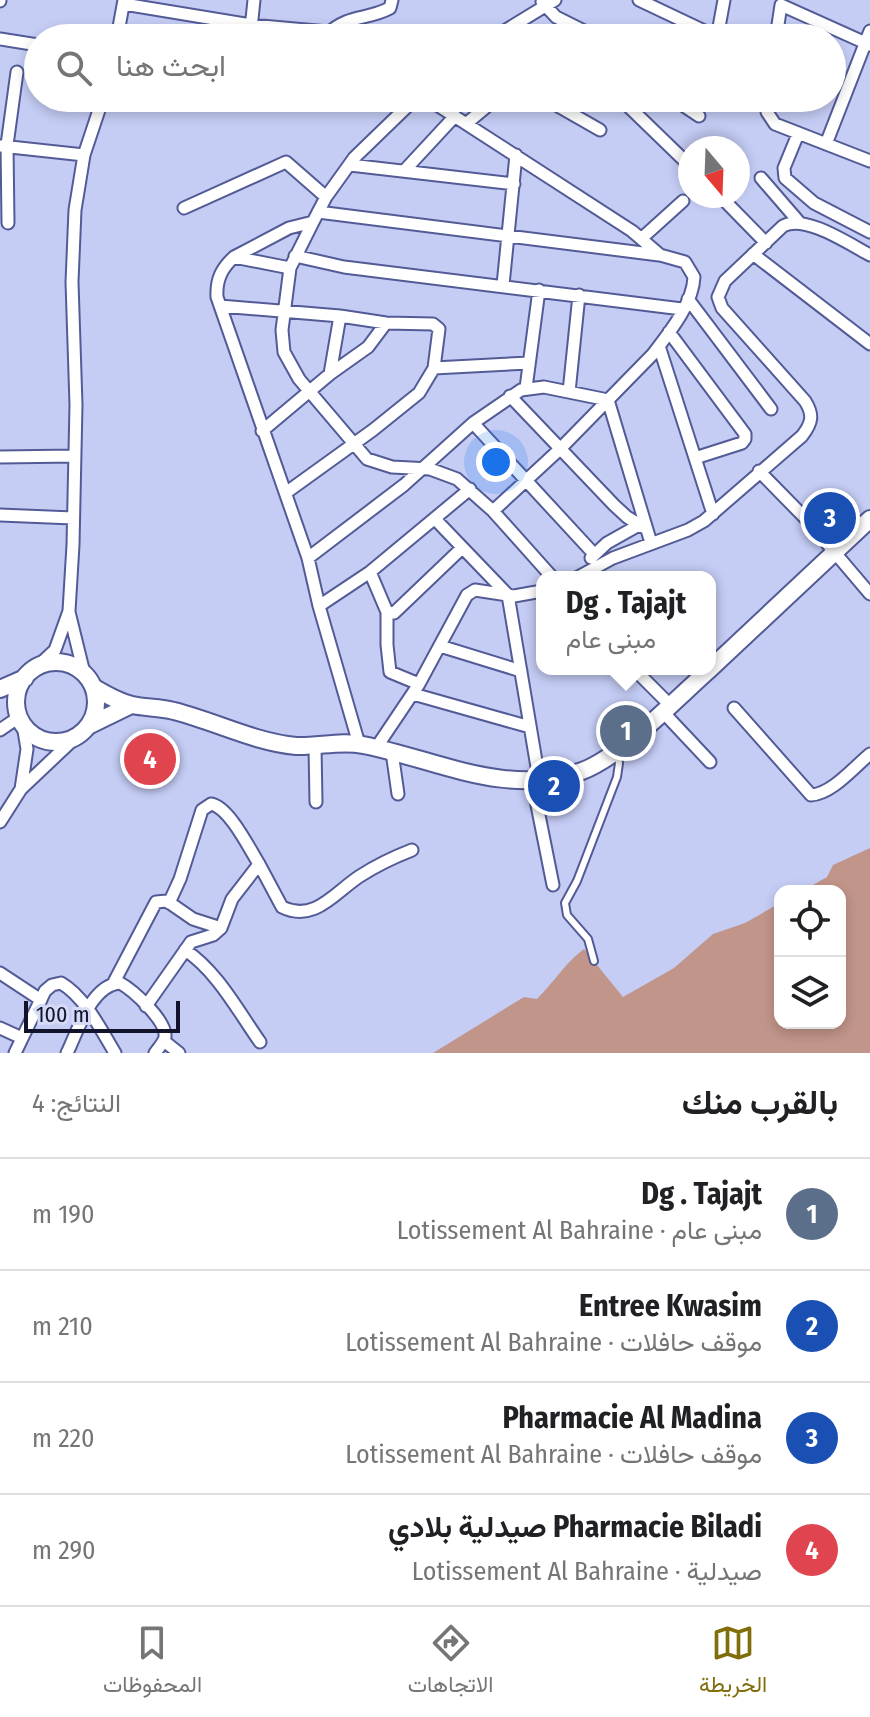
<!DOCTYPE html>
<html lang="ar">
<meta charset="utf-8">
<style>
:root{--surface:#fff;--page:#f2f2f2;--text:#202124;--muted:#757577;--line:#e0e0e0;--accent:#816e0b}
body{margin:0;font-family:"Fira Sans Condensed",Vazirmatn,sans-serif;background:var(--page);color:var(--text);direction:rtl}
.controls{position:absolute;right:24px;bottom:24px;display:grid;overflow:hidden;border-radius:16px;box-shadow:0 4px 12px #0003}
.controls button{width:72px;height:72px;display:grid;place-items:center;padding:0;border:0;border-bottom:2px solid var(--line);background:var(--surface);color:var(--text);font:40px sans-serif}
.compass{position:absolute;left:678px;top:136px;width:72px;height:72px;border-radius:50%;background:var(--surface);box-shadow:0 4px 12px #0003;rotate:161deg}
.scale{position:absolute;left:24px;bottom:20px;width:156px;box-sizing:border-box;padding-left:8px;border:4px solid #11142b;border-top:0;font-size:22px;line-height:28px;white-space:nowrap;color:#11142b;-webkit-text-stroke:6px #d5dbf6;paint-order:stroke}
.you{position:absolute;left:496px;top:462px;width:28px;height:28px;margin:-20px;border:6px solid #fff;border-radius:50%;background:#1a73e8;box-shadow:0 0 0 12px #1a73e833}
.badge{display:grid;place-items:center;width:52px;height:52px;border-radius:50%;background:var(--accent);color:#fff;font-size:26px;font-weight:700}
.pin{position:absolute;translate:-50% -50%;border:4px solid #fff;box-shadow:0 2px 8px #0006}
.popup{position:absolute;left:536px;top:571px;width:180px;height:104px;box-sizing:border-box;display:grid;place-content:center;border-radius:16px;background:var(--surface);filter:drop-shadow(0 2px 6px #0005);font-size:26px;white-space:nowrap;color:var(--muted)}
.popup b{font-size:30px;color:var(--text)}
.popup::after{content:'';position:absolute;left:50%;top:100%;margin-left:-16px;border:16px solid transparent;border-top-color:var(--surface)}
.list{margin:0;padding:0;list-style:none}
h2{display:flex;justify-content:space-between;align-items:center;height:104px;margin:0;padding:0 32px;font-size:34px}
h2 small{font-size:26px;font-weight:400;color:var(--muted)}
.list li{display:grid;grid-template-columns:52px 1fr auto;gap:24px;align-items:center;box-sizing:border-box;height:112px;padding:0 32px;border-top:2px solid var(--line)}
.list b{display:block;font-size:30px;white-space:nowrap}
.list p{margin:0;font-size:26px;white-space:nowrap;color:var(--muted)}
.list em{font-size:26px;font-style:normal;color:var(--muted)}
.icon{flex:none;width:44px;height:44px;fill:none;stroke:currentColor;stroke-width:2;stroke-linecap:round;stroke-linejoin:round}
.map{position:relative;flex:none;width:870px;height:1053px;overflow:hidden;direction:ltr}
.search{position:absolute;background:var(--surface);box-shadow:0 4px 12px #0003;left:24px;right:24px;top:24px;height:88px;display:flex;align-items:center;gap:20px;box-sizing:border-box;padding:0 28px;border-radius:44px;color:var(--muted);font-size:30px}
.sheet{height:552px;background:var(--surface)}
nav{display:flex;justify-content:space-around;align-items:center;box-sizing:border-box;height:112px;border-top:2px solid var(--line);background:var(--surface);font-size:22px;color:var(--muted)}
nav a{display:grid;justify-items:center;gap:4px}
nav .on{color:var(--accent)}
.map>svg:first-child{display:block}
.green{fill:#c19589}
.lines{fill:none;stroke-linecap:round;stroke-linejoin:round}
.lane-casing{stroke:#535b96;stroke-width:10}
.street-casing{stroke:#535b96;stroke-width:15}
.secondary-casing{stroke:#535b96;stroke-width:20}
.lane{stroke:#fff;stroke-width:6}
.street{stroke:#fff;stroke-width:11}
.secondary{stroke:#fff;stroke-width:16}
</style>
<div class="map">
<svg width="870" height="1053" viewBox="0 0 870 1053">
<rect width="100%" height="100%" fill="#c5cdf5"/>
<path class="green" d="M870 848V1053H433L524 997 537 999C554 982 565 963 584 949L623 997 674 968 713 934 745 923 780 903V1023H840V891H802L827 877 833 865Z"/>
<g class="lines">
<defs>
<path id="lane" d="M594 961 588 939 567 915 565 903 577 881 617 777 619 763 617 754"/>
<path id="street" d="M639 0 717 37
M0 1V0
M542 2 556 17 598 38
M124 4 251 25 328 32
M326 35C350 13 365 21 390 8L392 0
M117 38 124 0
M250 38 254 0
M493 38 555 0
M717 38 724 0
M776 38 781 5 870 45
M0 39 38 45
M416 98 354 158 326 197 313 222 290 268 282 330 284 352 299 379 367 459 392 467 430 469 457 479 493 511 552 577
M431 98 437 105 632 231 660 255 685 262 694 277C693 304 669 333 653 354L560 449 493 511
M544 98 600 130
M672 98 699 116
M767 98V112L775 124 870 161
M624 102 690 166
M467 123 497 98
M798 134 784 168 785 178 814 203 870 232
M826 144 870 31
M1 146 84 155
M350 165 514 184
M404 171 455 116
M761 178 799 222
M720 196 766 243
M184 208 286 162 326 197
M318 212 659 255
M8 223 7 145 17 72
M642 238 683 201
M753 254 870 344
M295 256 344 267 682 309
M234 257 289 228 313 222
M290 268 234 257C222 268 216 279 217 297L308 558 319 606 359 744
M503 285 516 155
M688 299 771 409
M220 306 340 316 386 323 433 324 439 329 434 368 419 393 373 430 287 492
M669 332 745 434V439L742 443 695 458
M659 346 713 514
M434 368 529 363
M330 374 340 316
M526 388 539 290
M569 392 579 295
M510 396 614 505 627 517 645 528
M473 423 594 554
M262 431 330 374 368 347 386 323
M0 457 75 456
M759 471 808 521 870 594
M0 515 73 518
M435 519 508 595 539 779
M308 558 404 485 473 423 521 390 544 387 608 400 651 543
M591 558 607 543 639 525
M370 572 387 612 394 613 462 548
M578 577 613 558 688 530 704 521 802 436C812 423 814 415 805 401L722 308 718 297 725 281 783 226C805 214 849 244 870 255
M319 606 370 572 470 489
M69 612 84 673
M387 612V645L390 672 419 684
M440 646 521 671
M37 667 55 650 69 611 73 545 76 405 72 282 75 210 84 155 103 98
M634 669 670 705
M413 694 530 727
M734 708 811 795C832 794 854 767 870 754
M663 712 710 762
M0 730 19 717
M315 747 316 802
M376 748 419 684 467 595 475 590 514 596 542 591
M392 752 398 794
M532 780 553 885
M21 789 27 749 23 725
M0 822 21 789 76 737
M259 864 282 907C315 923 335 892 360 876 377 865 394 857 412 850
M185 950C217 971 238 1011 260 1042
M0 973 41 1000
M113 984 156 902 167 901 193 919 221 928
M146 1006 191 942 213 935 221 928 232 899 259 864C249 848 229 807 211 804L202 810 180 879 169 903
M0 1028 22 1038
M164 1041 179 1053
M15 1053 45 991 52 985 61 983C85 997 101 1030 115 1053
M67 1053C78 1031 91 985 120 983 133 990 167 1021 165 1037 164 1043 158 1048 155 1053"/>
<path id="secondary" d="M16 702a40 40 0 1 1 80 0a40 40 0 1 1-80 0Z
M710 669 870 519
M93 687C105 694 118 702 132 705 146 708 160 707 174 711 214 721 254 742 296 746 318 747 342 740 363 745 436 759 506 798 582 771 622 756 677 698 710 669
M0 689 25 678
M88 726 131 705"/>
</defs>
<use href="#lane" class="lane-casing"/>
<use href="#street" class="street-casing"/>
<use href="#secondary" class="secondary-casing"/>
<use href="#lane" class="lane"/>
<use href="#street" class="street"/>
<use href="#secondary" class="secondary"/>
</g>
</svg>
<div class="controls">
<button><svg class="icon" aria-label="locate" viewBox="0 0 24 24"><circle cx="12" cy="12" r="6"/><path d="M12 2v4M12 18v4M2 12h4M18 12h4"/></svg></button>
<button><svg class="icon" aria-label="layers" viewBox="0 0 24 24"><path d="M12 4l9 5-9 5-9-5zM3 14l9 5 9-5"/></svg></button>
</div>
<svg class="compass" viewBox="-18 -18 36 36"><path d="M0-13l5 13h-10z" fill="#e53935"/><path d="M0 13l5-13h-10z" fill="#757577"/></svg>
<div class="scale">100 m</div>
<div class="you"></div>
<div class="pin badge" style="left:626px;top:731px;background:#5c6f8a">1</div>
<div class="popup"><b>Dg . Tajajt</b>مبنى عام</div>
<div class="pin badge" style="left:554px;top:786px;background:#1a4fb4">2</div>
<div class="pin badge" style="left:830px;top:518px;background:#1a4fb4">3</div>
<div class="pin badge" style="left:150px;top:759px;background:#e0444e">4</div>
<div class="search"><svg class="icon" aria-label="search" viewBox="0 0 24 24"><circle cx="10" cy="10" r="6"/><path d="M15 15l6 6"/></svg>ابحث هنا</div>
</div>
<section class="sheet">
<h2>بالقرب منك<small>النتائج: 4</small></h2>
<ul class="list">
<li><span class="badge" style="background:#5c6f8a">1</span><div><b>Dg . Tajajt</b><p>مبنى عام · Lotissement Al Bahraine</p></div><em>190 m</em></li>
<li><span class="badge" style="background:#1a4fb4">2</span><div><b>Entree Kwasim</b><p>موقف حافلات · Lotissement Al Bahraine</p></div><em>210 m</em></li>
<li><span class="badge" style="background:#1a4fb4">3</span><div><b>Pharmacie Al Madina</b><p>موقف حافلات · Lotissement Al Bahraine</p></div><em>220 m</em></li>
<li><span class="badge" style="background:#e0444e">4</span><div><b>Pharmacie Biladi صيدلية بلادي</b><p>صيدلية · Lotissement Al Bahraine</p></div><em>290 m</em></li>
</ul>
</section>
<nav>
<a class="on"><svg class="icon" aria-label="map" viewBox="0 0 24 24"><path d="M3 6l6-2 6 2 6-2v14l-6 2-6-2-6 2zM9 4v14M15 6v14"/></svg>الخريطة</a>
<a><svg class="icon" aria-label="directions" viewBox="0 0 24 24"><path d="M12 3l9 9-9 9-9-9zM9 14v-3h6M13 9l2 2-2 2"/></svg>الاتجاهات</a>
<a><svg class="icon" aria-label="saved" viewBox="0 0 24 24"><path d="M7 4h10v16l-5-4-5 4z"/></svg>المحفوظات</a>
</nav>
